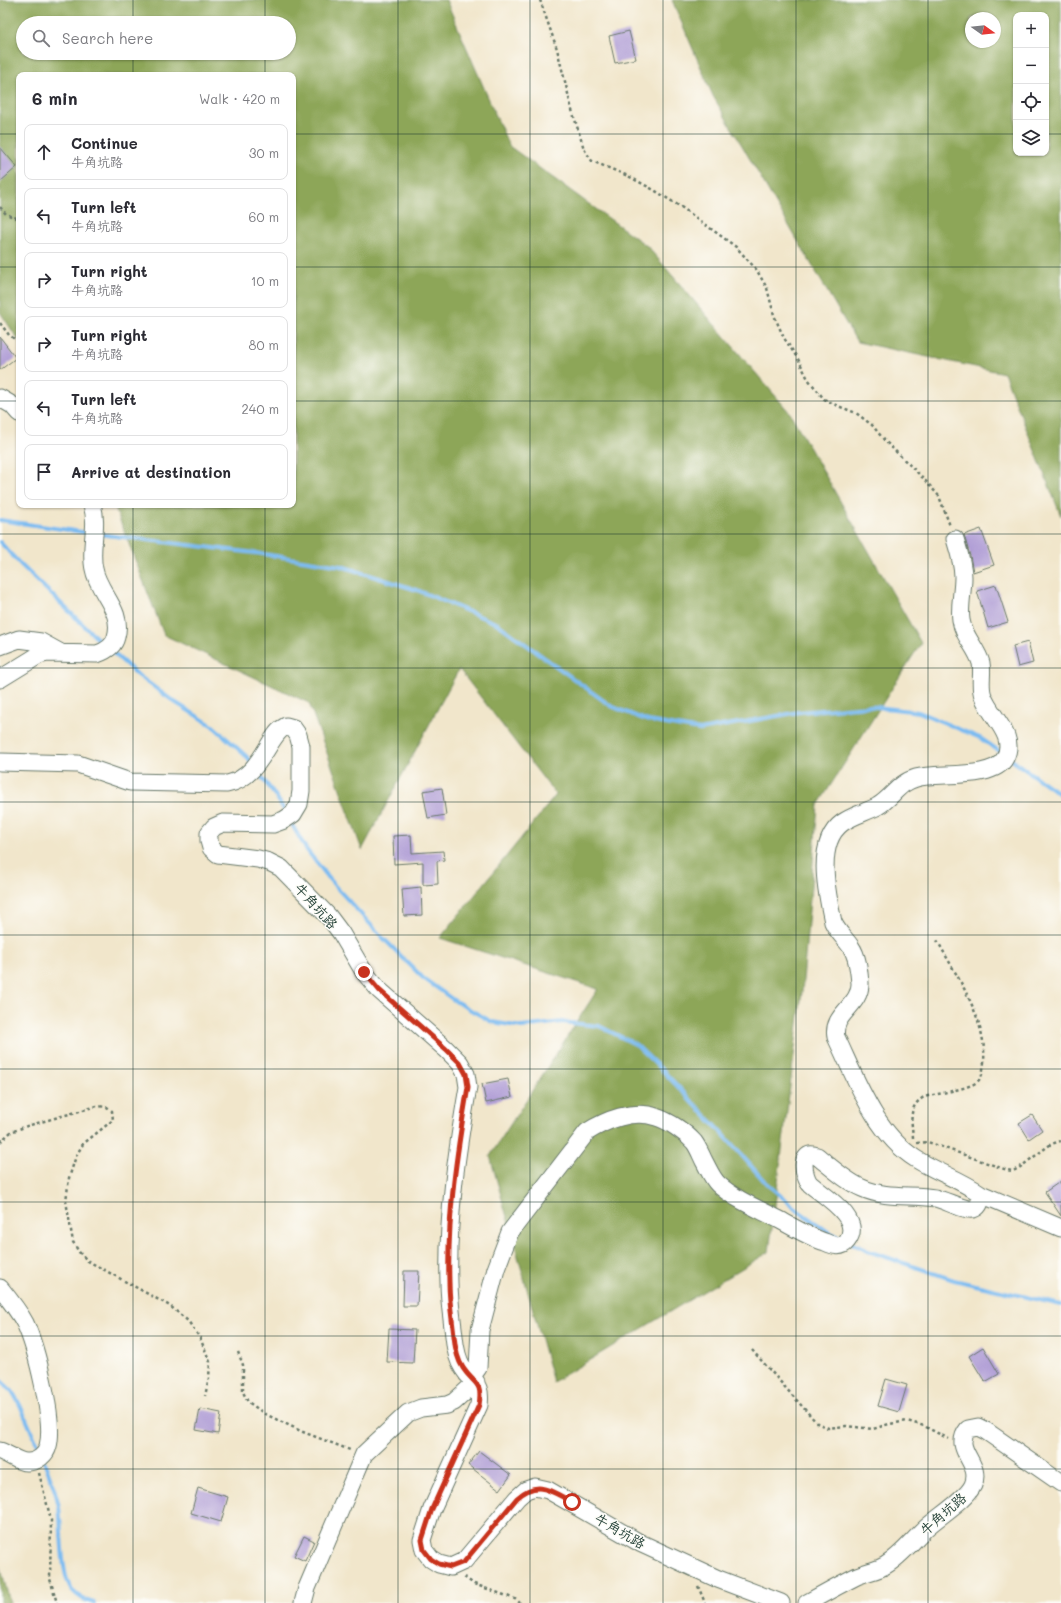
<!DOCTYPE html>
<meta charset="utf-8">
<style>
:root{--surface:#fff;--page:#f7f7f7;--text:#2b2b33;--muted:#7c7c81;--line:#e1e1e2}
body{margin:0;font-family:Mali,"LXGW WenKai TC",sans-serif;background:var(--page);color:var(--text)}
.controls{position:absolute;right:12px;top:12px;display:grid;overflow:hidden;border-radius:8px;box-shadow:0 1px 3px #0004}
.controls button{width:36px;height:36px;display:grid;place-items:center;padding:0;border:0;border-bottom:1px solid var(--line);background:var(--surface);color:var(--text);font:20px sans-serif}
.compass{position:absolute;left:965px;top:12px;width:36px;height:36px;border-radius:50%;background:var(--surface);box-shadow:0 1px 3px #0004;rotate:105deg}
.stop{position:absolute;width:12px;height:12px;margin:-9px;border:3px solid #c8321e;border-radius:50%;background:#fff}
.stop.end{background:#c8321e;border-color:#fff;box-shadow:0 1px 4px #0008}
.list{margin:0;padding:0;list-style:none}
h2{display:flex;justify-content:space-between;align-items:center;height:52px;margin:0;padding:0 16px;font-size:17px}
h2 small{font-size:13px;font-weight:400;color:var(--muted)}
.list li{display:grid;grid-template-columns:26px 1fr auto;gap:12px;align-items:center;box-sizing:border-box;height:56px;margin:0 8px 8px;padding:0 8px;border:1px solid var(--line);border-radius:8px}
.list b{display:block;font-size:15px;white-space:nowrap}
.list p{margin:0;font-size:13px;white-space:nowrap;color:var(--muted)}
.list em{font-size:13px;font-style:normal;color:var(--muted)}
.icon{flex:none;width:22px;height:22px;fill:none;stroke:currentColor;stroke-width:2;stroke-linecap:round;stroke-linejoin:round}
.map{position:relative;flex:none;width:1061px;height:1603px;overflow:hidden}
.search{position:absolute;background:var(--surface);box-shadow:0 1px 3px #0004;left:16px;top:16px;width:280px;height:44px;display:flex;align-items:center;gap:10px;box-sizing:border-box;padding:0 14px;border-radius:22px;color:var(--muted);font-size:15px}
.panel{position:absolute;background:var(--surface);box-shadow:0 1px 3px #0004;left:16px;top:72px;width:280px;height:436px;border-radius:8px}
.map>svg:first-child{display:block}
.forest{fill:#8da658;stroke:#567246;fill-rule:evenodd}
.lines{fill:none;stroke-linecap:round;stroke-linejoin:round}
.stream{stroke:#7dbcf1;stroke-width:4}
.building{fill:#b09ed6}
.minor-casing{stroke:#687869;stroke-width:19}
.path{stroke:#687869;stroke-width:2.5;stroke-dasharray:3 3;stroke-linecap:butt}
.minor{stroke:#fff;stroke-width:17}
.route{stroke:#c8321e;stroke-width:5}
.grid{fill:none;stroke:#1f3d34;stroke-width:1;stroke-opacity:0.55}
.labels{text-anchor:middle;stroke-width:3;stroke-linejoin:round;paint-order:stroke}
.street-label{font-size:14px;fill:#1f3d34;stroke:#fdfcf7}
</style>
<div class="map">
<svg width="1061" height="1603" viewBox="0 0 1061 1603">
<rect width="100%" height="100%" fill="#fdfcf7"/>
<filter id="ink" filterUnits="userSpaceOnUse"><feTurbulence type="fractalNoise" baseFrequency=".025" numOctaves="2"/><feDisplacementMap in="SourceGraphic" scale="8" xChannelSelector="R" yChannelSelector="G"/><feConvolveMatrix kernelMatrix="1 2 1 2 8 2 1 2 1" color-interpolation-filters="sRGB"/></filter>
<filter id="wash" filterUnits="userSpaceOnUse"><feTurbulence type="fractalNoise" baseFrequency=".012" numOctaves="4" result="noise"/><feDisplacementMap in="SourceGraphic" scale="16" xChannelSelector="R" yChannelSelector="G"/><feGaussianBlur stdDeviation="0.9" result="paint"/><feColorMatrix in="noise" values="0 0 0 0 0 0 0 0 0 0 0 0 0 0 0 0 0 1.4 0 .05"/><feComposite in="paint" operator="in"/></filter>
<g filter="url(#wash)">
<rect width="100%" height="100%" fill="#f1e6cb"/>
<path class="forest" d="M0 0H446L509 146 647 246 790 413 921 643 818 805 802 992 769 1252 553 1382 490 1156 598 989 440 938 556 795 459 669 362 850 309 703 164 635 114 505H293V75H19V341L0 312ZM23 23H289V53H23Z
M672 0H1061V516L1004 373 857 342 713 96ZM1016 15H1046V153H1016ZM971 18H995V42H971Z
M0 1564 10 1603H0Z"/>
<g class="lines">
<path class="stream" d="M0 520 89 533
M98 534 263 554 341 566 417 590 498 624 611 706 648 721 700 730 799 712 868 706 919 712 980 738 1002 753
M0 542 20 564 104 645
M111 651 139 676 173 701 213 726 246 756 252 764
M1009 758 1061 795
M257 771 277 798 286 813
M290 821 306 849 335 886 383 938 423 978 455 1001 492 1022 522 1027 562 1022 599 1026 635 1044 664 1072 723 1134 766 1183 797 1210 827 1231 843 1239
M851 1243 868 1251 954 1280 1061 1305
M0 1380 12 1391 20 1405 40 1451
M44 1461C50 1476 56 1491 59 1507 62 1527 60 1578 73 1591 78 1597 86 1601 94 1603"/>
</g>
<g id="blocks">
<path class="building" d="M629 31 636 59 615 63 609 36Z
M0 147 17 167 0 182Z
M0 337 16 358 0 370Z
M981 529 994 565 973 572 970 556 964 535Z
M996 585 1008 622 988 628 977 591Z
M1028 642 1033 663 1018 667 1013 646Z
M442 788 446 815 428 818 423 791Z
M411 835 412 853 443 851 444 860 437 861 438 884 423 885V862L394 864 393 836Z
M421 887 422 915 404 916 402 889Z
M508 1079 512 1097 486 1103 482 1084Z
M1032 1115 1042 1130 1029 1139 1019 1123Z
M1061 1181V1216L1045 1192Z
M404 1271H419L417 1306H403Z
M389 1329 415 1330 413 1363 387 1362Z
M983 1347 999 1374 985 1382 969 1356Z
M886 1379 907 1385 899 1412 878 1406Z
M200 1409 221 1413 218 1434 196 1430Z
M479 1451 511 1475 500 1490 468 1465Z
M198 1488 228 1497 221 1522 191 1513Z
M304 1536 314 1541 305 1561 294 1556Z"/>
</g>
</g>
<g filter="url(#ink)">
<use href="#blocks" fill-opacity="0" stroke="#687869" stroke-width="1"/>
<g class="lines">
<defs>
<path id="minor" d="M0 398 12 405 19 413
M0 646 19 639 41 642 61 653
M0 679 39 655 47 653 97 654C106 651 114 646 116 637 124 610 98 593 94 569 89 548 99 526 92 505
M0 762 78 764 130 782 227 784C249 780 260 760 271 742 276 735 278 730 286 726L293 728 298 735 301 746V791L299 804 293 814 284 820 273 824 223 823 214 827 209 833V841L211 848 218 854 258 859 269 862 281 868 329 917 341 933 364 972 379 990 446 1049 460 1063 466 1074 468 1087C457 1151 447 1217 449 1282 449 1300 452 1318 454 1336 455 1347 457 1359 463 1368 473 1384 482 1383 479 1405L432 1509 422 1540 424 1550 431 1559 439 1564 451 1567 464 1561 517 1498 526 1490 535 1487 548 1490 640 1543 718 1579 781 1603
M981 1194 1061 1228
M0 1288C9 1299 18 1310 25 1323 36 1347 55 1421 48 1446 46 1455 37 1462 28 1462 19 1463 9 1454 0 1451
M467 1374 475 1372 478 1368 480 1330 496 1269 510 1232 587 1132C606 1120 633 1109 656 1117 669 1121 685 1132 694 1142 698 1147 701 1155 704 1161 708 1168 712 1178 718 1184 734 1199 759 1209 778 1219 793 1227 809 1237 825 1242 832 1245 841 1249 847 1241 864 1219 824 1196 810 1184 803 1176 799 1149 817 1156 832 1168 846 1181 862 1188 886 1199 911 1194 935 1198 945 1200 965 1211 973 1209 980 1207 981 1200 981 1194 961 1180 937 1172 916 1159 875 1133 856 1079 836 1037 831 1014 861 1006 860 983 859 972 858 957 851 947 845 938 838 933 833 922 827 893 815 843 842 823 853 815 867 812 878 806 893 797 898 783 916 778 938 772 994 780 1005 758 1017 735 990 717 983 696 979 686 983 674 981 663 977 648 963 636 961 620 959 606 963 592 963 577 963 564 959 552 955 539
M303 1603 307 1588 364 1454 408 1413 421 1408 447 1405 454 1402 476 1382
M807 1603C823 1594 839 1585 855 1577 865 1572 877 1571 886 1565 901 1556 913 1540 926 1528 939 1516 967 1499 973 1485 983 1463 951 1450 968 1429L978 1427 986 1431 1061 1483"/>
</defs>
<use href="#minor" class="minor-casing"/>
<path class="path" d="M540 0 557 49 572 110 584 149 592 161 628 176 654 190 681 207 736 247 756 269 767 288 774 315 784 338 798 359 808 379 824 399 838 406 856 413 872 425 885 441 922 477 939 496 950 526
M0 207 6 214 19 219
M0 323 9 335 19 342
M913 1138C912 1121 907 1107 924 1097 936 1094 968 1089 977 1082 983 1077 983 1069 984 1062 987 1019 957 977 937 940
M0 1142 11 1132 27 1126 97 1106 107 1107 112 1111 113 1120 83 1144 76 1156 69 1178 66 1201 73 1242 79 1252 88 1261 170 1306 188 1321 200 1338 210 1362 209 1378 205 1396
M917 1143 928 1142 1007 1170 1013 1171 1019 1168 1051 1144 1061 1141
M752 1350 817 1423 828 1428 846 1426 873 1429 889 1424 907 1421 924 1426 949 1439
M238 1352 243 1365V1392L248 1402 265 1414 303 1432 350 1450
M39 1473 51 1520 50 1579 57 1603
M464 1577 474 1584 515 1599 520 1603
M698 1586 705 1603"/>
<use href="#minor" class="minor"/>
</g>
</g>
<g class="lines" filter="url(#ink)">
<path class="route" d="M364 972 379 990 446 1049 460 1063 466 1074 468 1087C457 1151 447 1217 449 1282 449 1300 452 1318 454 1336 455 1347 457 1359 463 1368 474 1385 483 1381 479 1405L432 1509 422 1540 424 1550 431 1559 439 1564 451 1567 464 1562 517 1498C538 1479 551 1491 572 1502"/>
</g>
<path class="grid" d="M133 0V23M265 0V23M398 0V1603M530 0V1603M663 0V1603M796 0V1603M928 0V1603M133 53V75M265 53V75M0 134H19M293 134H1016M1046 134H1061M0 267H19M293 267H1061M0 401H19M293 401H1061M133 505V1603M265 505V1603M0 534H1061M0 668H1061M0 802H1061M0 935H1061M0 1069H1061M0 1202H1061M0 1336H1061M0 1469H1061"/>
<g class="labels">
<g class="street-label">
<text transform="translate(316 906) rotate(48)" y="5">牛角坑路</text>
<text transform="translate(943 1514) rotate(-41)" y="5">牛角坑路</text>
<text transform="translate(620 1531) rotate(30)" y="5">牛角坑路</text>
</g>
</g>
</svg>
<div class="controls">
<button>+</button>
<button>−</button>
<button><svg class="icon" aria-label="locate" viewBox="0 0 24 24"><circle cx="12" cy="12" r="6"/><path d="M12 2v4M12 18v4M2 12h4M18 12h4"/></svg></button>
<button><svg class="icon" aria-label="layers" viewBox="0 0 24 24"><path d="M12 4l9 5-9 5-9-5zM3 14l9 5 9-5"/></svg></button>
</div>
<svg class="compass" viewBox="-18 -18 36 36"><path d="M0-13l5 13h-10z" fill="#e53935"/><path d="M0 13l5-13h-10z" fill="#7c7c81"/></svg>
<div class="stop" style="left:572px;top:1502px"></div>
<div class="stop end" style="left:364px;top:972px"></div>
<div class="search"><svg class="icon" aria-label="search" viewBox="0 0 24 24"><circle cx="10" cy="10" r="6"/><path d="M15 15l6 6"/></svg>Search here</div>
<section class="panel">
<h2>6 min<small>Walk · 420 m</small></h2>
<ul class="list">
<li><svg class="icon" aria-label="ahead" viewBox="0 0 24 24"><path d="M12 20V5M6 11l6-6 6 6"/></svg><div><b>Continue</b><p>牛角坑路</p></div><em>30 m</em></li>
<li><svg class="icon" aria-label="left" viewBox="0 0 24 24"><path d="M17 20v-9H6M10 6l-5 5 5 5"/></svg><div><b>Turn left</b><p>牛角坑路</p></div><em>60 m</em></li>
<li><svg class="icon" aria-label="right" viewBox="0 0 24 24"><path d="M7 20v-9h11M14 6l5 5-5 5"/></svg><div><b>Turn right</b><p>牛角坑路</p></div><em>10 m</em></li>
<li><svg class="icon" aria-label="right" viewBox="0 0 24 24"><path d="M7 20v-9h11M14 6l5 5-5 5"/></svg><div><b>Turn right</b><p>牛角坑路</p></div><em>80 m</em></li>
<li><svg class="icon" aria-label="left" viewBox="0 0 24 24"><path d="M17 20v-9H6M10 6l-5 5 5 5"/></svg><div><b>Turn left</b><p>牛角坑路</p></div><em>240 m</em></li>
<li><svg class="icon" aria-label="arrive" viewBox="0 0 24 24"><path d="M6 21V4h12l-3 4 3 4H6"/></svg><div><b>Arrive at destination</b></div></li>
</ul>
</section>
</div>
